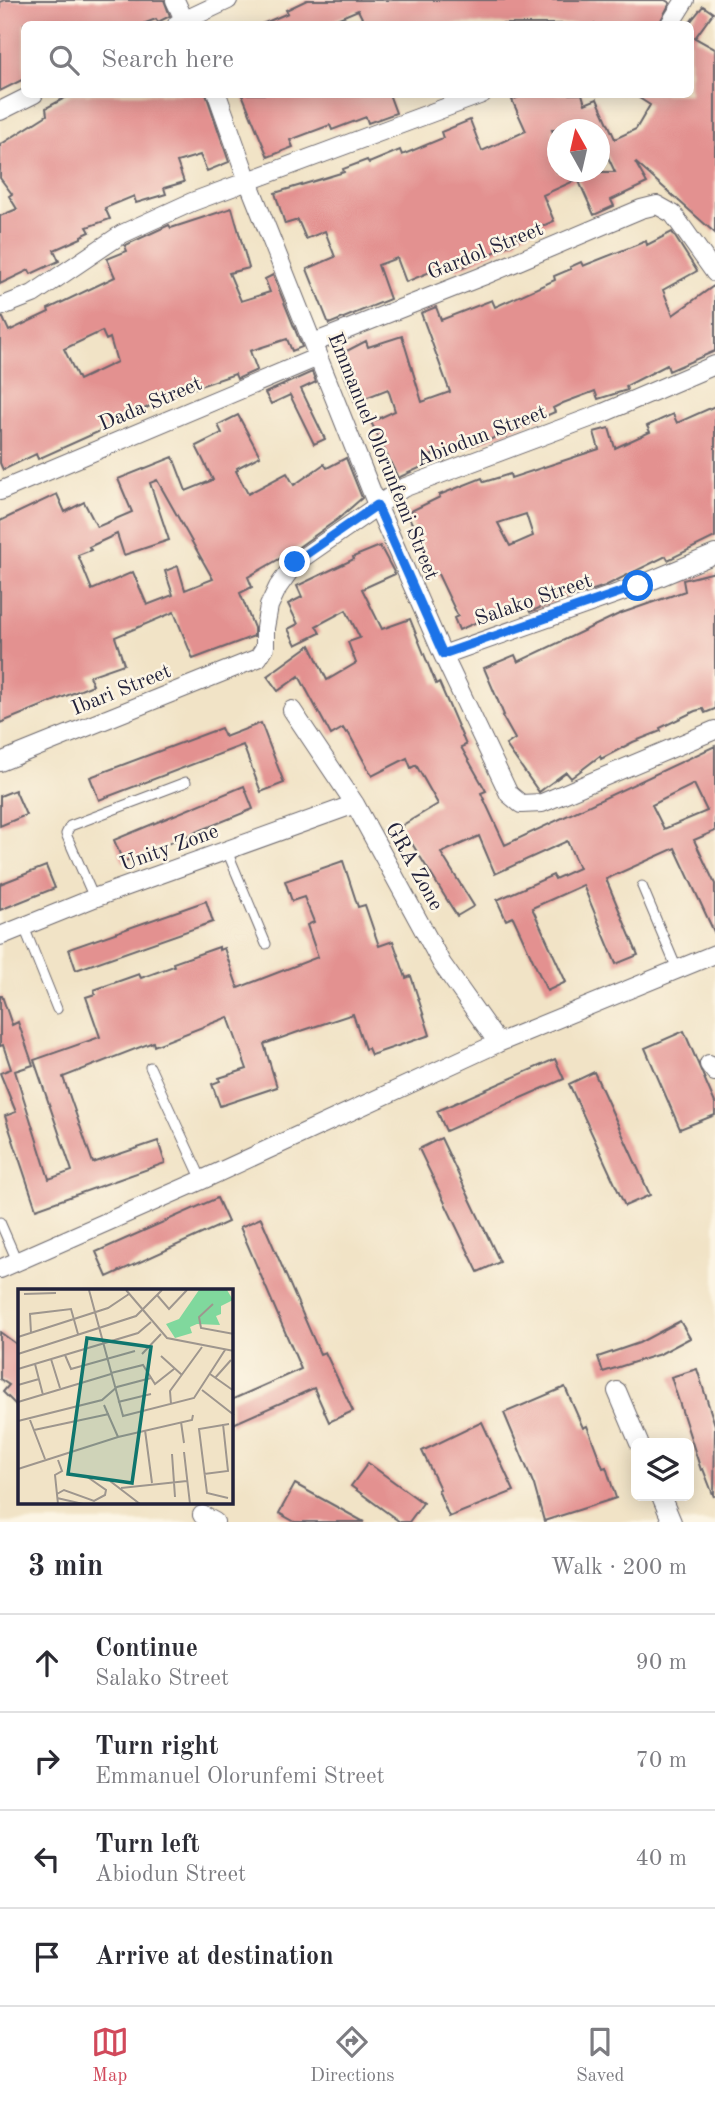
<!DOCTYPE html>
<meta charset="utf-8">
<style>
:root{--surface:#fff;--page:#f2f2f3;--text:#2b2b33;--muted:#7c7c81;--line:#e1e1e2;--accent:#d1495b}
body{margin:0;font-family:"Old Standard TT",serif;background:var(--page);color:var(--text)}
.controls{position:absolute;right:21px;bottom:21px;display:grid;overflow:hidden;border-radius:10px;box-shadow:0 4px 18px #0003}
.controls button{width:63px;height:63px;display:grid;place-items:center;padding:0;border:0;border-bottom:2px solid var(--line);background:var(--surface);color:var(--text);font:35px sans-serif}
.compass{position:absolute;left:547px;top:119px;width:63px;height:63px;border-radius:50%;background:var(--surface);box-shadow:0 4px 18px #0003;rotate:352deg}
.stop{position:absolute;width:21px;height:21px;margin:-16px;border:5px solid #1a73e8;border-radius:50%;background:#fff}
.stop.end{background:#1a73e8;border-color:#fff;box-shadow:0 2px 7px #0008}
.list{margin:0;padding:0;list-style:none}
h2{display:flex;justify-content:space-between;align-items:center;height:91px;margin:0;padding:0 28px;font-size:30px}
h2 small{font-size:23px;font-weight:400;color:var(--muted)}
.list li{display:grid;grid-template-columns:46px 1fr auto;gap:21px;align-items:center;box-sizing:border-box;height:98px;padding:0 28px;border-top:2px solid var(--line)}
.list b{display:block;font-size:26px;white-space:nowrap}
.list p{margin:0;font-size:23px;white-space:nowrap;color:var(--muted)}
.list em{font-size:23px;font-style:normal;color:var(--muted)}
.icon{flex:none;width:38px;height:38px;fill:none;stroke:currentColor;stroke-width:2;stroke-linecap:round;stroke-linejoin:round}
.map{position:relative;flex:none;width:715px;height:1522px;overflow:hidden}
.search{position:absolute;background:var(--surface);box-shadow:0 4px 18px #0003;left:21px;right:21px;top:21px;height:77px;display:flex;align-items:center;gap:18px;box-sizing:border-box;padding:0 24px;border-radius:10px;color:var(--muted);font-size:26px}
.sheet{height:483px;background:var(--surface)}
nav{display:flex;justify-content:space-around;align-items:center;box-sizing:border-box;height:98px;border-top:2px solid var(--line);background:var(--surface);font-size:19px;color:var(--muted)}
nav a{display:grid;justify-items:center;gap:4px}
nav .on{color:var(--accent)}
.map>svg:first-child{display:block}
.building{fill:#e39190;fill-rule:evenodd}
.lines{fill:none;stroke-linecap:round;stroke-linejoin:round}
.service-casing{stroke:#6a666c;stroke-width:11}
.minor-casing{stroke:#6a666c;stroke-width:20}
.service{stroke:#fff;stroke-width:9}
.minor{stroke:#fff;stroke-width:18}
.route{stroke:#1a73e8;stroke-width:9}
.labels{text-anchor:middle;stroke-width:5;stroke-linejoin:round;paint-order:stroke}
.street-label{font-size:21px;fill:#22223b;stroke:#fcf5e5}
.inset-road{fill:none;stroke:#9e968e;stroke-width:2}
.view{fill:#0f766e;fill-opacity:0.15;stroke:#0f766e;stroke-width:3.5}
.inset-edge{fill:none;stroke:#22223b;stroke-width:3.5}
</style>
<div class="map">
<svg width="715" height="1522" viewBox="0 0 715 1522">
<rect width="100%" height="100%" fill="#fcf5e5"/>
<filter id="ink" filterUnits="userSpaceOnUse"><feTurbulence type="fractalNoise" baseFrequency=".0143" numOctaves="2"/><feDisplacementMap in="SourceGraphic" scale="14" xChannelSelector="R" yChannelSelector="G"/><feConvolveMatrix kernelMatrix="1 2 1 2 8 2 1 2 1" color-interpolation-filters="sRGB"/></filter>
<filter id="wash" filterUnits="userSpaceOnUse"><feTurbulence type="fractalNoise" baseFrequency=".00686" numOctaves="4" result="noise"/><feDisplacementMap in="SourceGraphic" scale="28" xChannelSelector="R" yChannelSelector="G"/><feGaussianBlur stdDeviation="1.57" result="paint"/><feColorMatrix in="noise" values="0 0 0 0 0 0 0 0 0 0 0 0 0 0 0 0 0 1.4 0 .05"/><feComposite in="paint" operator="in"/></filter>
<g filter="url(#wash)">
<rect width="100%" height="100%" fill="#f1e3c6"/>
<g id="blocks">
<path class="building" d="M5 0H164L170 16 158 22 156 19 143 24H24V79L0 91V2Z
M307 0H665L670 3 659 24H365L358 10 325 24H262L288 13 286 10Z
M703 6 713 13 695 38 715 49V233L635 162 647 183 611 200 614 206 594 215 578 179 543 195 554 221 517 237 518 241 457 270 454 262 406 282 397 258 378 265 390 299 329 324 307 269 335 257 325 231 306 239 298 220 285 224 275 193 344 172 343 169 367 160 369 163 400 150 402 155 443 138 441 132 470 120 482 151 526 131 512 100 525 94H582L585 104 597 99 615 139 636 129 650 105 633 94H690V22ZM552 130H599V138L615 172H557V142Z
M72 94H206L229 162 207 171 200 155 177 162 184 182 164 188 166 194 136 203 134 196 105 208 110 219 87 227 90 232 81 236V238L54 250 59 261 31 274 29 270 0 284V216L17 209 9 196 12 194 0 178V145L47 115 46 108Z
M242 94H389L396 113 368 123 366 117 332 130 330 125 290 140 293 147 268 157Z
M232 208 249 268 229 273 241 301 270 292 265 279 273 275 302 347 292 351 287 339 250 351 257 370 237 379 235 374 165 398 164 395 150 401 152 405 100 431 38 459 36 454 3 470 0 463V318H3L9 331 49 312 48 309 115 277 107 259 127 251 125 246 128 244 169 225 171 228ZM102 331 106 340 110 338 117 362 79 380 64 349Z
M672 232 697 271 663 290 673 315 715 285V351L669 371 667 365 626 386 627 390 598 399 595 391 563 403 553 408 555 412 489 440 452 452 451 447 425 458 428 464 398 478 371 422 395 411 388 389 355 402 337 356 366 341 368 347 402 336 422 402 450 392 421 313 436 307 441 320 492 300 495 307 555 280 554 276 571 269 570 267 581 262 583 266 646 241 647 245Z
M312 372 316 382 301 389 325 439 314 444 290 395 271 404 265 393Z
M715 406V537L668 560 666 556 605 586 578 595 577 592 530 612 525 601 459 630 454 618 458 616 437 572 432 574 422 552 425 551 407 513 440 497 439 495 482 478 484 482 510 474 511 478 599 449 594 432 609 428 615 448 650 432 647 426 673 414 677 423ZM526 514 533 536 510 546 498 523Z
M238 415 260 456 237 468 238 470 236 471 248 494 287 473 294 485 324 464 327 468 346 458 362 498 338 519 293 551 248 577 252 587 240 593 254 628V636L193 659 174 612 115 637 124 664 89 676 93 685 0 723V521L57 494 65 512 84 502 97 527 132 512 118 479 173 457 186 491 213 480 196 446 222 433 218 425ZM157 480 213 579 185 590 178 566 165 571 173 595 147 605 133 572 92 590 78 555 91 550 89 547 117 534 124 555 169 540 150 483Z
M380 546 395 574 362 589 382 629 410 619 436 684 439 682 466 745 461 747 486 791 481 793 505 845 715 746V831L694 840 715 884V934L675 848 606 879 638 955 616 964 583 885 532 908 566 982 547 991 513 917 506 920 497 900 553 875 555 879 579 868 567 841 495 874 479 836 441 853 474 906 457 916 401 826 438 804 416 765 411 768 407 758 372 776 348 732 346 733 343 728 331 735 299 676 278 691 267 676 310 645 327 680 356 663 348 642 360 638 346 610 316 626 320 633 296 645 288 629 298 624 288 604 302 597 297 586 354 559 353 557ZM694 784 707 811 664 829 652 805Z
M715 572V709L705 713 703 709 695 711 660 728 661 731 633 742 601 759 600 756 571 778 566 772 539 792 506 745 515 739 502 716 504 715 484 668 515 655 518 662 619 614 685 591 683 580Z
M261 723 284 783 261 792 243 745 99 800 90 777 221 728 225 737Z
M244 786 253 809 123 862 114 840Z
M15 790 26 815 0 826V796Z
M343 861 358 907 365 905 379 946 393 941 406 978 411 976 430 1035 371 1055 368 1048 365 1049 353 1014 298 1032 264 1044 277 1087 220 1106 212 1084 220 1081 219 1078 247 1069 228 1017 154 1046 153 1042 63 1077 93 1163 158 1141 165 1163 36 1209 5 1116 16 1112 0 1073 11 1069 3 1045 0 1046V996H2L12 1025 18 1022 33 1065 15 1071 49 1179 72 1171 34 1060 100 1037 86 997 95 994 94 990 139 974 141 978 174 966 173 963 219 947V950L224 948 238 988 318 957 307 925 314 922 304 897 292 901 285 881Z
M46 866 55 888 0 910V884Z
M206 901 213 922 76 970 69 949Z
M684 1031 715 1103V1115L680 1129 645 1048Z
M555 1059 564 1079 446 1131 437 1111Z
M594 1072 650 1195 625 1206 569 1084Z
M441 1138 500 1262 478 1272 419 1149Z
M217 1198 228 1222 107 1277 96 1252Z
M261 1218 320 1354 325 1352 353 1411 329 1422 314 1388 231 1425V1400L301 1369 240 1227Z
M680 1321 690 1338 660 1354 603 1372 598 1357 639 1343Z
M0 1332 19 1346V1408L3 1392 9 1385 0 1379Z
M697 1369 715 1425 714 1497 703 1469 701 1470 671 1377Z
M565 1387 583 1428 587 1426 603 1468 606 1467 616 1498 544 1521 534 1485 504 1413Z
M482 1422 514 1491 449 1517 438 1490 440 1489 422 1451Z
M368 1463 423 1503 409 1522H400L351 1486Z
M295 1484 364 1522H295L279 1513Z"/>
</g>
</g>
<g filter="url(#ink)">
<use href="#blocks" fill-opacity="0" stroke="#6a666c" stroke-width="2"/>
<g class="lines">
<defs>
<path id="service" d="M227 851 266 944
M642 886 677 969
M94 898 66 834 70 826 186 782
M24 927 57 1009
M150 1067 202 1180
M0 1222 17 1261"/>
<path id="minor" d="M175 0 186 24
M177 24 228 0
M670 24 685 0
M217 94 248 181 377 505 443 655 509 794 521 804 542 803 715 730
M0 111 34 94
M0 307 33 294 122 234 192 202 482 94
M313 343 483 276 641 209 657 205 673 214 715 273
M0 491 318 357
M443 655 638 586 715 554
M292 710 355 804 442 964 498 1043
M0 762 258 658 265 647V628L269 606 278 587 295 563 403 488 603 413 715 365
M0 936 94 898 355 804
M709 1064 715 1072
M0 1269 202 1180 498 1043 715 954
M617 1391 639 1443
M661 1496 672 1522
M202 1515 215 1522"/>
</defs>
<use href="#service" class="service-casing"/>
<use href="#minor" class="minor-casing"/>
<use href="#service" class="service"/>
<use href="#minor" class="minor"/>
</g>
</g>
<g class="lines" filter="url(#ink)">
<path class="route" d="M295 562 377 505 443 654 638 586"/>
</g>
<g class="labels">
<g class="street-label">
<text transform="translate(485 250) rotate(-22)" y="7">Gardol Street</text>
<text transform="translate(150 403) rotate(-23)" y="7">Dada Street</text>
<text transform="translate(481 435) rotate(-21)" y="7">Abiodun Street</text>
<text transform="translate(384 456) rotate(68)" y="7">Emmanuel Olorunfemi Street</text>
<text transform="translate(533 599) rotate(-19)" y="7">Salako Street</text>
<text transform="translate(121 689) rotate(-22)" y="7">Ibari Street</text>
<text transform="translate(169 847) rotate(-20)" y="7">Unity Zone</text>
<text transform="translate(415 866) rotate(61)" y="7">GRA Zone</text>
</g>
</g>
<g transform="translate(18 1289)">
<rect width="215" height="215" fill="#f1e3c6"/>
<path d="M181 1H209L215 11 203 17V25L198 27 202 36 179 35 172 38 174 44 157 49 148 35 161 30Z" fill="#80d89d"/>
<path class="inset-road" d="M71 1 105 127 176 109 207 61M108 1 149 49 216 62M6 5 38 4M139 6 151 20 169 1M195 15 181 28 183 39 216 45M13 44 12 25 53 20 60 45M0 48 90 19 111 5M0 65 118 27 144 1M124 65 143 45M47 66 53 80 117 62M143 67 164 86M33 70 42 99M17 75 25 106M0 80 120 44 133 33M93 84 125 76 137 95 156 80M192 85 216 102M197 89 213 71M0 96 21 90M184 101 216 126M0 113 93 85M100 113 133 105M153 115 152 102 184 58M86 116 100 148M12 131 27 170M0 132 84 111 99 98 133 89M163 133 166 154M16 141 91 125M127 141 134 194M166 163 172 215M154 165 157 208M40 171 44 182 37 186 40 215M0 180 100 148 174 131 175 126M186 185 210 182 205 135M92 192 122 215M103 199 169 192M39 205 46 201 76 212 87 206 88 201 68 187M39 209 65 215M210 209 189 204 181 140 211 135"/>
<path class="view" d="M69 49 133 58 114 194 50 185Z"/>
<rect width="215" height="215" class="inset-edge"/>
</g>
</svg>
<div class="controls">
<button><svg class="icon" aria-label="layers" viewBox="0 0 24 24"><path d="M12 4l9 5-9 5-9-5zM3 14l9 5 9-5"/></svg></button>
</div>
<svg class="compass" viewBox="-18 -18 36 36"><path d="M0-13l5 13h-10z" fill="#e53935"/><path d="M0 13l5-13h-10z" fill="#7c7c81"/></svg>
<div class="stop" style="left:638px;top:586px"></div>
<div class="stop end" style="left:295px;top:562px"></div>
<div class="search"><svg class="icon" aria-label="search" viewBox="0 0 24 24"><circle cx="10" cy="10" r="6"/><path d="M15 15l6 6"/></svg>Search here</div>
</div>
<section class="sheet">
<h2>3 min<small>Walk · 200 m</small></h2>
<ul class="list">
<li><svg class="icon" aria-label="ahead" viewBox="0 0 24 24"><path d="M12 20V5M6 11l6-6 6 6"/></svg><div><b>Continue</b><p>Salako Street</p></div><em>90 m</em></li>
<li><svg class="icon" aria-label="right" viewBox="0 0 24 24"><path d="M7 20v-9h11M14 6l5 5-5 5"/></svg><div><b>Turn right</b><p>Emmanuel Olorunfemi Street</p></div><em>70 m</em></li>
<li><svg class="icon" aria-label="left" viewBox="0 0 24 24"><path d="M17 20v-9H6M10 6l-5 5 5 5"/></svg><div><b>Turn left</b><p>Abiodun Street</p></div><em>40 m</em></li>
<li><svg class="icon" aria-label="arrive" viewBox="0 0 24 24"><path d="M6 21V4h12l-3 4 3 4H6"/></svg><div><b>Arrive at destination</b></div></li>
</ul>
</section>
<nav>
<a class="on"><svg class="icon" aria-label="map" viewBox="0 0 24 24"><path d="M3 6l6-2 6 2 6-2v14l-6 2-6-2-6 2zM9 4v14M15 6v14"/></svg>Map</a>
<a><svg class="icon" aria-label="directions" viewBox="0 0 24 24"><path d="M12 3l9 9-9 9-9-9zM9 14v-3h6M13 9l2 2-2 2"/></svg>Directions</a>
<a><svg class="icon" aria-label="saved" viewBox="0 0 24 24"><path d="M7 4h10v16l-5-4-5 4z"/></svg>Saved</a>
</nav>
